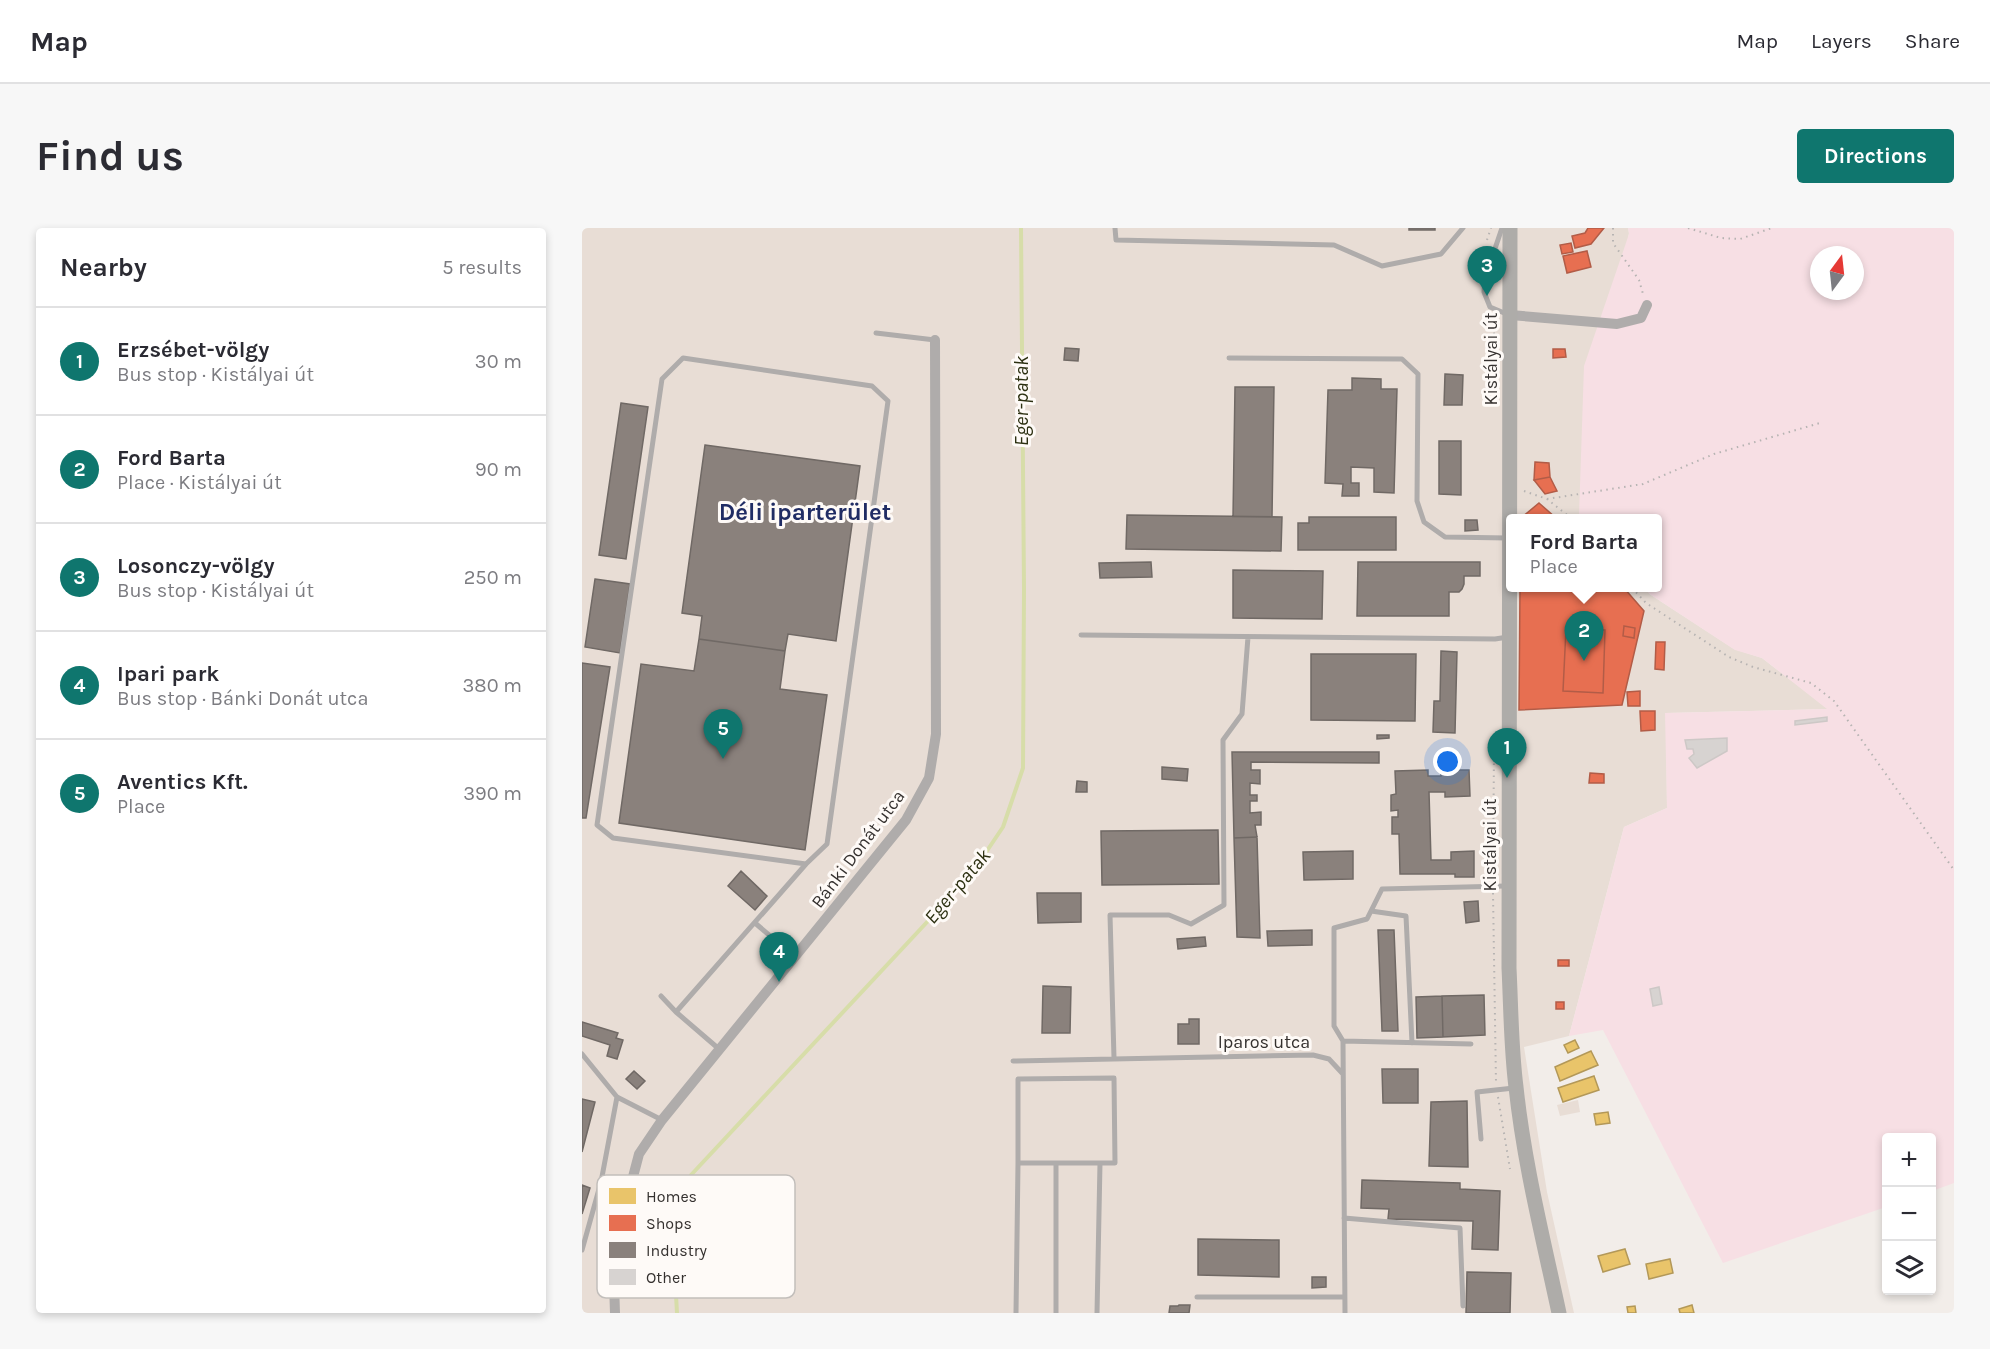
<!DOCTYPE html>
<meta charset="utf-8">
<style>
:root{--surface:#fff;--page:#f7f7f7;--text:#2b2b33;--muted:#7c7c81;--line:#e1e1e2;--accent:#0f766e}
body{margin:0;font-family:Karla,sans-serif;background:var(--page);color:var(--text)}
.controls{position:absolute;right:18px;bottom:18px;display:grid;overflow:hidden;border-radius:6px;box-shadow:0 3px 9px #0003}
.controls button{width:54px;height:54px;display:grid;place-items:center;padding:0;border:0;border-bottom:2px solid var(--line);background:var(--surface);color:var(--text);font:30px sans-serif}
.compass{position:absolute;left:1228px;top:18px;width:54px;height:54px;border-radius:50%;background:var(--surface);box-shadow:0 3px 9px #0003;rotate:15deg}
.you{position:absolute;left:866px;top:534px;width:21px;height:21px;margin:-15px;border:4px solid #fff;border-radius:50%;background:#1a73e8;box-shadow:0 0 0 9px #1a73e833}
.badge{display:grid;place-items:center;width:39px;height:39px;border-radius:50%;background:var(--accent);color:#fff;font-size:20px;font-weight:700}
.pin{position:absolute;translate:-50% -50px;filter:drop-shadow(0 2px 3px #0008)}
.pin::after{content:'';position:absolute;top:32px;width:21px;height:18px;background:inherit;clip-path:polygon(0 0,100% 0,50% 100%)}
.popup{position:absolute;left:924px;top:286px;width:156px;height:78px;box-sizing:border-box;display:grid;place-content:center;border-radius:6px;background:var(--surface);filter:drop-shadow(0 2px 4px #0005);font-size:20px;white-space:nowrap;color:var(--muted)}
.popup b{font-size:22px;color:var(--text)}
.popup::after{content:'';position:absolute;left:50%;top:100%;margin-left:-12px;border:12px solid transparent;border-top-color:var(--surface)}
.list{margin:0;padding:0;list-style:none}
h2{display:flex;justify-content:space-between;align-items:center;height:78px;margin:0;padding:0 24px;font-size:26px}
h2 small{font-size:20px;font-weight:400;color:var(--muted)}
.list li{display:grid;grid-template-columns:39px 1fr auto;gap:18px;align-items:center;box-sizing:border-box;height:108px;padding:0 24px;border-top:2px solid var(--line)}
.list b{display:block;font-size:22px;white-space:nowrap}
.list p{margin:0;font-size:20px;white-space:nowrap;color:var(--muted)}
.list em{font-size:20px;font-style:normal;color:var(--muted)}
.icon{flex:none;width:33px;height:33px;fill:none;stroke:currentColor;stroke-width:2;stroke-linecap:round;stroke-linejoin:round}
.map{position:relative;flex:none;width:1372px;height:1085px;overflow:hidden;border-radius:6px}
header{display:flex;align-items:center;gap:36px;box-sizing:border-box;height:84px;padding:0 30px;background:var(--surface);border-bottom:2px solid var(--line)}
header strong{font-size:28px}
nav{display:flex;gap:33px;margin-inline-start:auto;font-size:21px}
.intro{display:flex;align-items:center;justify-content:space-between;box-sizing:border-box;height:144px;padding:0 36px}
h1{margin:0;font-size:42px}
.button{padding:15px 27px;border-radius:6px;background:var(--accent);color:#fff;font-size:21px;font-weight:700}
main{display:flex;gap:36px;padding:0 36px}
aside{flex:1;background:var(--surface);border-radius:6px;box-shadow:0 3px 9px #0003}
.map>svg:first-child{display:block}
.built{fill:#e8ddd5}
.green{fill:#f7dfe4;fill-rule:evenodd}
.homes{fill:#e9c46a;stroke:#b39858;stroke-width:1.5}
.shops{fill:#e76f51;stroke:#b25c47;stroke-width:1.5}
.industry{fill:#8a817c;stroke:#706965;stroke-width:1.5}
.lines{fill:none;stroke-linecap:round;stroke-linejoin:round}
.stream{stroke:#d7dda9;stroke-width:4}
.building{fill:#d7d3d1;stroke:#cdc8c6;stroke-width:1.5}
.path{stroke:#b6b3b2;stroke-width:2;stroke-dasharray:1.5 4.5;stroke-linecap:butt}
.service{stroke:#afacab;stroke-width:5}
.minor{stroke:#afacab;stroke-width:10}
.secondary{stroke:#aeaca9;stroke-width:15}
.labels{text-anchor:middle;stroke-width:6;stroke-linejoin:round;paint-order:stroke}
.street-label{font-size:18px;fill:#35312f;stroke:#fefaf7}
.water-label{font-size:20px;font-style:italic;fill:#2c3011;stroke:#fefaf7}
.district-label{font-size:24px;font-weight:bold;fill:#202c64;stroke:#fefaf7}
.key{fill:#fefaf7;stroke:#c2bebb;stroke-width:1.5}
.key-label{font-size:16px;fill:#35312f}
</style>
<header>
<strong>Map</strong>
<nav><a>Map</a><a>Layers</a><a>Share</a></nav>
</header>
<div class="intro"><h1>Find us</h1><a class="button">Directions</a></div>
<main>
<aside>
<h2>Nearby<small>5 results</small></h2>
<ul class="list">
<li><span class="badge">1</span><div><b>Erzsébet-völgy</b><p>Bus stop · Kistályai út</p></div><em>30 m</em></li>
<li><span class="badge">2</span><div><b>Ford Barta</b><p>Place · Kistályai út</p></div><em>90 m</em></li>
<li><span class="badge">3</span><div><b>Losonczy-völgy</b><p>Bus stop · Kistályai út</p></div><em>250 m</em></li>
<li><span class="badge">4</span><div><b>Ipari park</b><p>Bus stop · Bánki Donát utca</p></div><em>380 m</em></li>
<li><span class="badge">5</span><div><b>Aventics Kft.</b><p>Place</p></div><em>390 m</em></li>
</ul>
</aside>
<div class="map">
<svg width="1372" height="1085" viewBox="0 0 1372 1085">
<rect width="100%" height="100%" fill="#f2ede9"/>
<path class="built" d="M0 0H1046L1047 5 997 288 999 290H928V360H1062L1069 367 1152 421 1180 430 1246 481 1084 485 1085 580 1042 599 987 808 942 819 965 964 992 1085H0Z
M996 872 998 884 978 888 975 877Z"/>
<path class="green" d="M1046 0H1372V955L1350 963V910H1304V979L1141 1035 1021 802 987 808 1042 599 1085 580 1083 485 1245 481 1180 430 1153 422 1069 367 1062 360H1076V290H999L997 288 1002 138 1047 6ZM1237 27H1273V63H1237Z"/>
<path class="homes" d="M993 812 997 820 986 825 982 817Z
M1009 823 1016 837 978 853 973 839Z
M1012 848 1017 862 981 874 976 860Z
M1026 884 1028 895 1014 897 1012 886Z
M1043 1021 1048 1036 1021 1044 1016 1028Z
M1088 1031 1091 1045 1067 1051 1064 1036Z
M1110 1077 1112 1085H1098L1097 1081Z
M1053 1078 1054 1085H1046L1045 1079Z"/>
<path class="shops" d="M1006 0H1022L1009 16 993 20 990 8 1003 5Z
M989 15 991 24 980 26 978 17Z
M1005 23 1009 39 985 45 981 28Z
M971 121H983L984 129 971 130Z
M953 234 967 235 968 249 952 252Z
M968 249 975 263 963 266 952 252Z
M957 275 974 290H939Z
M938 360H1042L1062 383 1040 477 937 482Z
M1042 398 1053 400 1052 410 1041 408Z
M984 401 1023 402 1021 465 981 463Z
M1074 414H1083L1082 442 1073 441Z
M1058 463V478H1046L1045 464Z
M1058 483H1073V502L1059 503Z
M1008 545 1022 546V555H1007Z
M976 732H987V738H976Z
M974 774H982V781H974Z"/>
<path class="industry" d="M827 0H853V2H827Z
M483 120 497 121 496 133 482 132Z
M863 146 881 147 880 177H862Z
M770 150 799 151V161H815L812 265 792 264V240L769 239V255H777V268H760L761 256 743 255 746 162H770Z
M653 159H692L690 289H651Z
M39 175 66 179 44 331 17 327Z
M857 213H879V267L857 266Z
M123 217 278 238 254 413 206 406 203 423 117 411 120 388 100 385Z
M545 287 700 289 699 323 544 321Z
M727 289H814V322H716V295H727Z
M883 292H895L896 302 883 303Z
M569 334 570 349 518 350 517 335Z
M776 334H898V348H882V356L880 361 877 364H867V388H775Z
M651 342 741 343 740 391 651 390Z
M13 351 48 356 38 425 3 419Z
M117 411 203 423 198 461 245 467 223 622 37 595 59 436 112 443Z
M859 423 875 424 873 505 851 504 852 473H858Z
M729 426H834L833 493 729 492Z
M0 435 28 439 4 590H0Z
M795 507H807V510L795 511Z
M650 524H797V535L669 534V542H678V556L668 555V567H675V573H668V585L679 584V597H673L675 609 652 610Z
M580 539 606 541 605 553 580 551Z
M846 542V548H859V542H887L888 568 863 569V564H847L849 632H869V624L892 623V649H873V646H818L817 606H810V589H816V582L809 583V567L814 566 813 543Z
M495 553 505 554V564H494Z
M636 602 637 656 520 657 519 603Z
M675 609 678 710 655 709 652 610Z
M771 623V651L722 652 721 624Z
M159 643 185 668 173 682 146 658Z
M455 665H499V694L456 695Z
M896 673 897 693 884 695 882 674Z
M730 702V717L686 718 685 703Z
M796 702H812L816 803H800Z
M623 709 624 718 596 721 595 711Z
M461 758 489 759 488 805H460Z
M902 767 903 807 861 809 860 768Z
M860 768 861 809 835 810 834 769Z
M607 791H617V816H596V796H607Z
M0 794 36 805 34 810 41 812 35 831 25 828 28 817 0 808Z
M800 841H836V875H801Z
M52 843 63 853 55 861 44 851Z
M0 871 13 874 0 924Z
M885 873 886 939 847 938 849 874Z
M780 952 878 955V961L918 963 916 1022 890 1021 891 993 806 991 807 981 779 980Z
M0 957 8 960 0 986Z
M616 1011 697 1012V1049L616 1047Z
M885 1044 929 1045 928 1085H884Z
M730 1049H744V1059L730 1060Z
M597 1077H608L607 1085H587L588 1078H596Z"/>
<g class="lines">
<path class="stream" d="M95 1085 91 1012 109 947 388 648 421 599 441 540 442 361 439 0"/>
</g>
<path class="building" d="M1245 489V493L1213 497V493Z
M1145 510V523L1115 540 1107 530 1112 526 1111 521H1105L1103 512Z
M1077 759 1080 776 1071 778 1068 761Z"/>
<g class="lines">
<path class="path" d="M1031 0V15L1057 52 1061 66
M1106 0 1139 10 1158 11 1190 0
M905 12 909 0
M905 88 913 108
M942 263 965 271 989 290
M965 271 1061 256 1132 226 1238 195
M1050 360 1064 375 1147 429 1171 439 1229 455 1252 473 1372 642
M911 651 912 521
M911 665 914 855
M916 869 928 941"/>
<path class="service" d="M533 0 534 12 752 17 800 38 859 26 881 0
M920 0 903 50 902 64 908 79 927 87
M294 105 353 112
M101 130 290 158 306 173 245 616 224 636 31 610 15 597 80 151Z
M647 130 820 131 836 146 835 273 842 294 863 309 926 310
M499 407 913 411 926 409
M789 683 824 688 830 815
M173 695 213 729
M79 768 94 784
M761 813 889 816
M137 821 94 784 224 636
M0 826 35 869 80 892
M532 830 528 687H587L609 696 642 677 641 512 660 486 666 409
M431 833 731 827 747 831 760 845
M532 850 533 935H436V851Z
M899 911 895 864 932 860
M474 935V1085
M762 990 878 1000 881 1078
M0 1022 19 954 35 869
M615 1069H762
M434 1085 436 935
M515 1085 518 935
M763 1085 761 813 752 798V700L785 691 800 661 924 658"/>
<path class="minor" d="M928 87 1035 96 1059 90 1065 77
M33 1085 31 1025 57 926 80 892 324 592 347 550 354 506 353 112"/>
<path class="secondary" d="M928 0 927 740C929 780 929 820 934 859 942 935 961 1010 977 1085"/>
</g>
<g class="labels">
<g class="street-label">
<text transform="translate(909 131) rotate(-90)" y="6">Kistályai út</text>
<text transform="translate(908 617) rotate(-90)" y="6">Kistályai út</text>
<text transform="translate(276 621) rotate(-53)" y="6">Bánki Donát utca</text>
<text x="682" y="820">Iparos utca</text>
</g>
<g class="water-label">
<text transform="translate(439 173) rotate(-90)" y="7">Eger-patak</text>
<text transform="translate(375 658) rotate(-50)" y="7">Eger-patak</text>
</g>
<g class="district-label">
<text x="223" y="292">Déli iparterület</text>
</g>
</g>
<rect x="15" y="947" width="198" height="123" rx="9" class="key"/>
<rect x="27" y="960" width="27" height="16" fill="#e9c46a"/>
<rect x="27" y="987" width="27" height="16" fill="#e76f51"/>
<rect x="27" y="1014" width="27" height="16" fill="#8a817c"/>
<rect x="27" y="1041" width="27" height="16" fill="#d7d3d1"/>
<g class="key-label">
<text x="64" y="974">Homes</text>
<text x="64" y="1001">Shops</text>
<text x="64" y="1028">Industry</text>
<text x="64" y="1055">Other</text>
</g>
</svg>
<div class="controls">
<button>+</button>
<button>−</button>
<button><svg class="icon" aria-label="layers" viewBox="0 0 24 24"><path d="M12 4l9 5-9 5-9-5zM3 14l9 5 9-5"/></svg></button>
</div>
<svg class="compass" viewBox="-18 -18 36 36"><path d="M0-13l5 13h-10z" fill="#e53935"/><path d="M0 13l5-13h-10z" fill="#7c7c81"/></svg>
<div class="you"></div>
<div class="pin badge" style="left:925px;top:550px">1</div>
<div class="pin badge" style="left:1002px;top:433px">2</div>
<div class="popup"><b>Ford Barta</b>Place</div>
<div class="pin badge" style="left:905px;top:68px">3</div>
<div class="pin badge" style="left:197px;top:754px">4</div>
<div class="pin badge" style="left:141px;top:531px">5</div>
</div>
</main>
